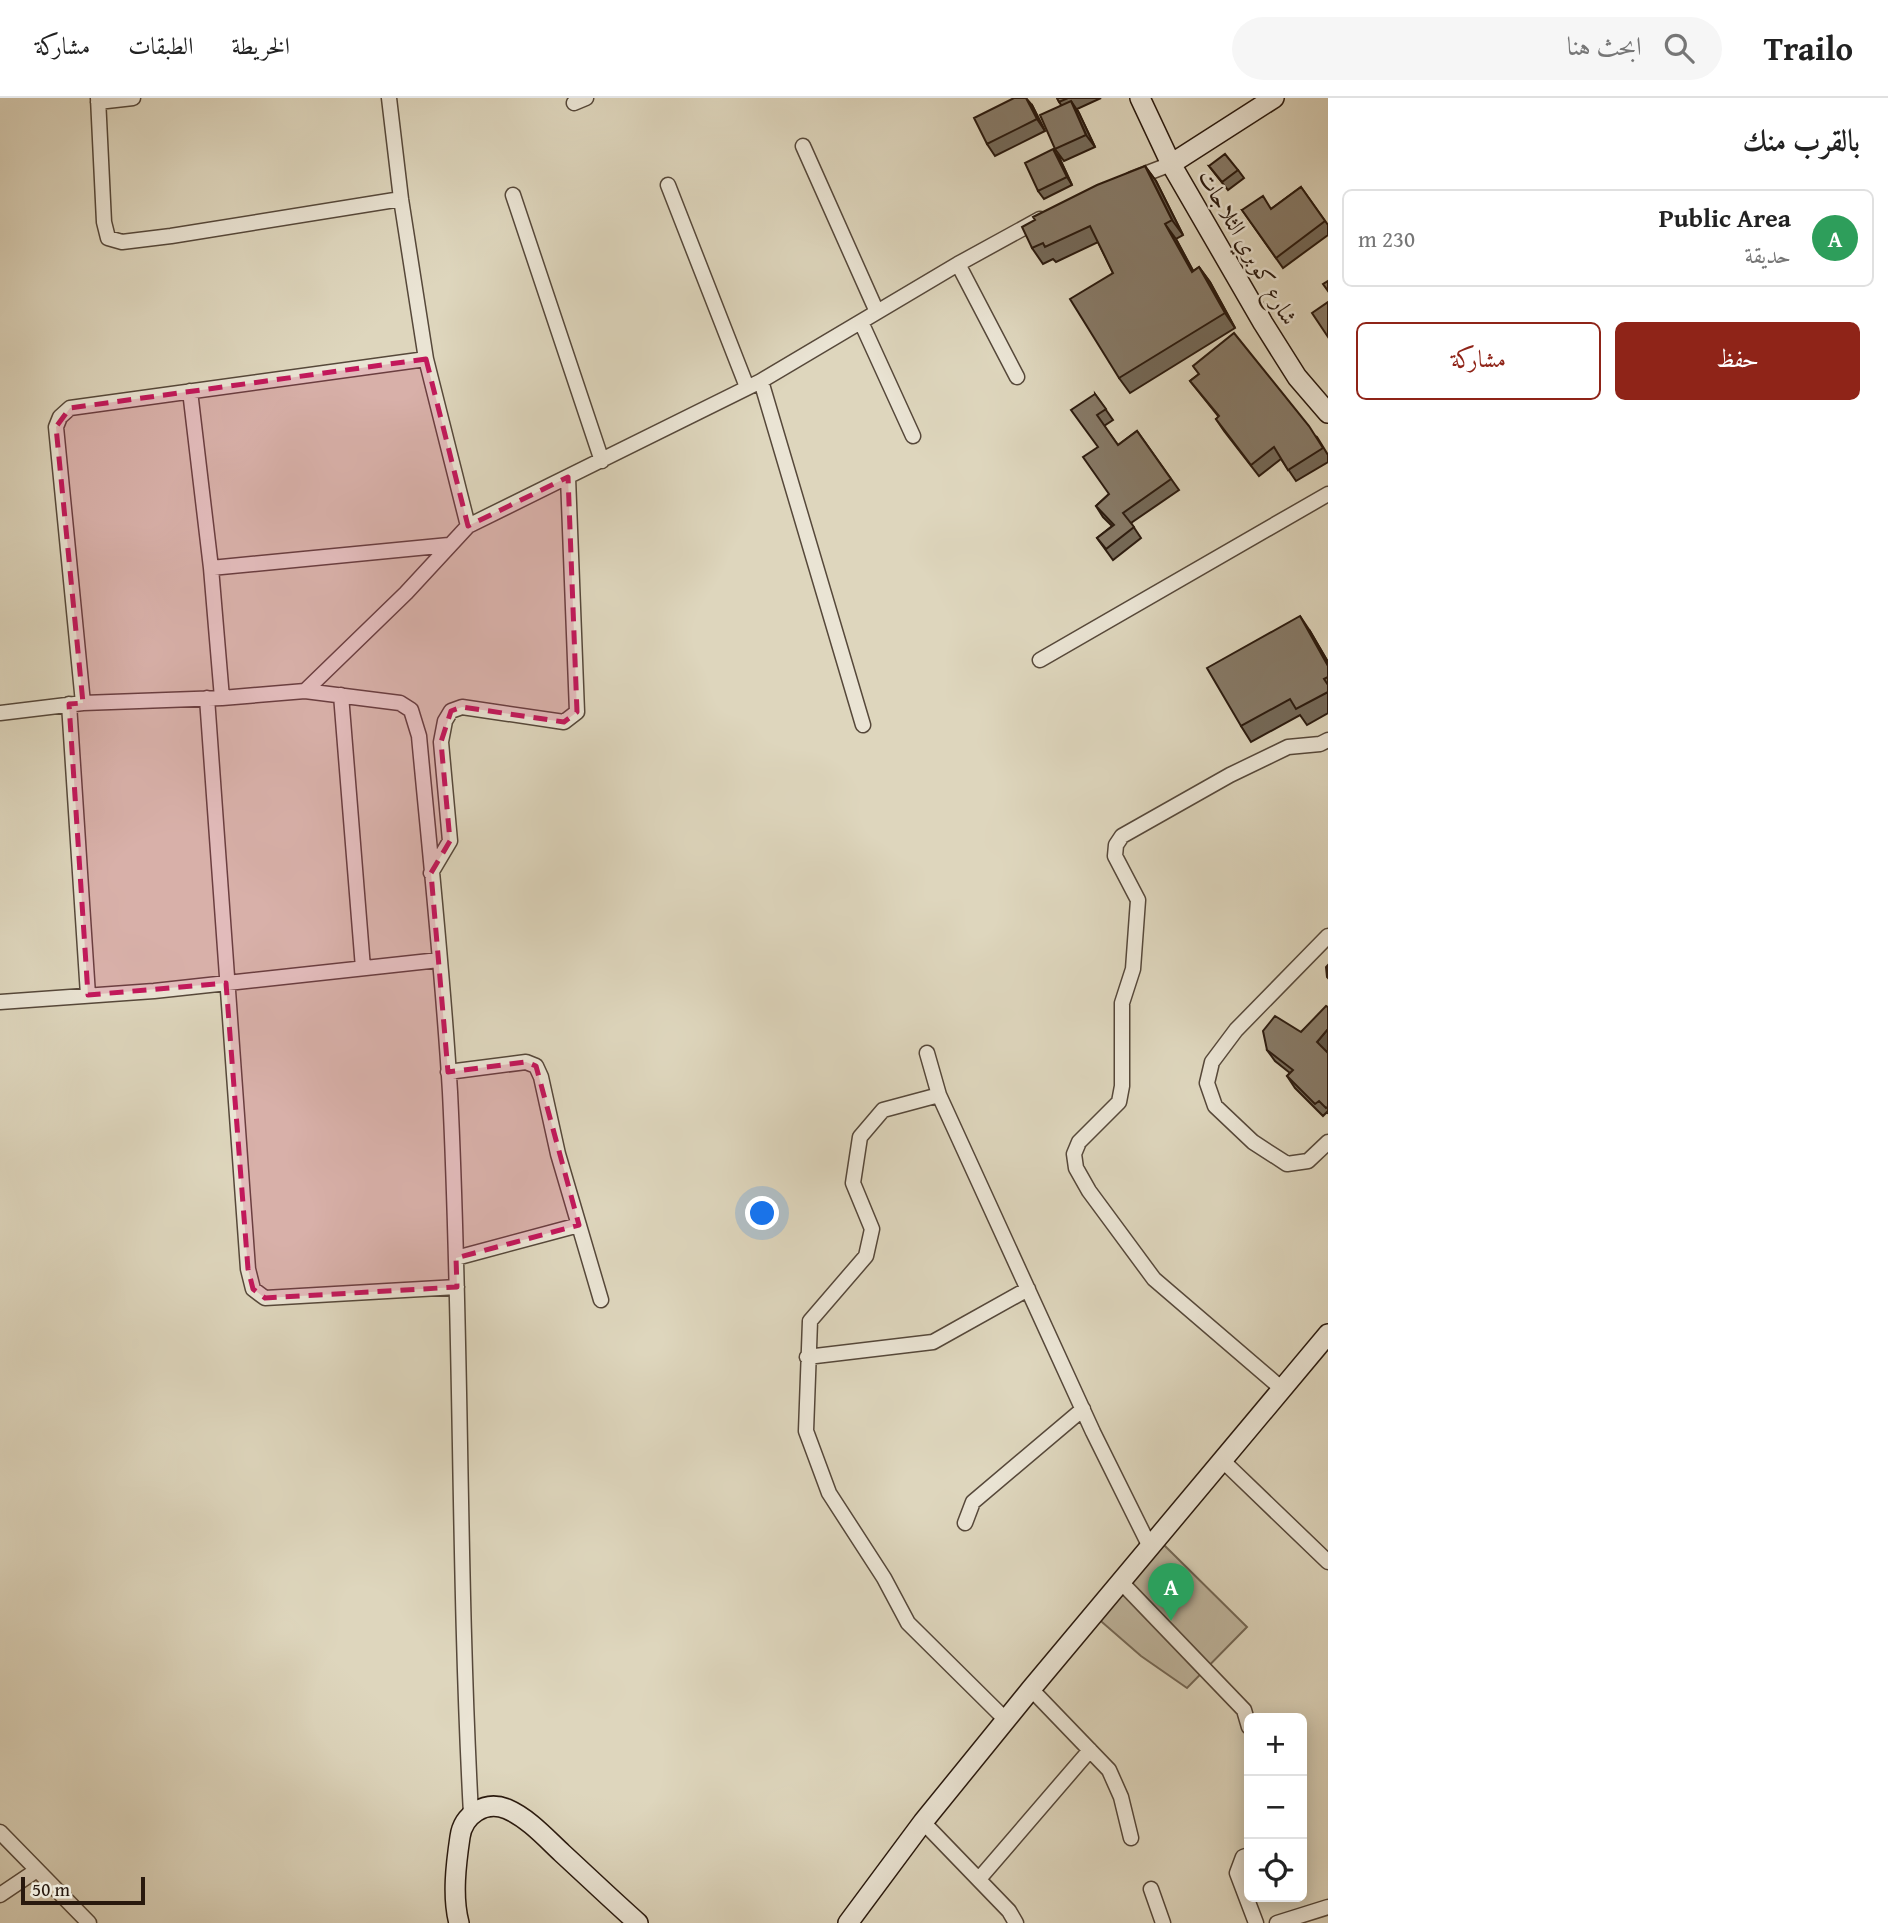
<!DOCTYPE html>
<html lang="ar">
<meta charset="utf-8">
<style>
:root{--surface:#fff;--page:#f6f6f6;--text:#222;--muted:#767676;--line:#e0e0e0;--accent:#8f2418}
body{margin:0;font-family:"Gentium Book Plus",Amiri,serif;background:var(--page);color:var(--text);direction:rtl}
.controls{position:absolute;right:21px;bottom:21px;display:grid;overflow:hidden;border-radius:10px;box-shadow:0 4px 18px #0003}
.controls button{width:63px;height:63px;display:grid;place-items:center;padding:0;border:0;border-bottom:2px solid var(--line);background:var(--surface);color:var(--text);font:35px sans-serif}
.scale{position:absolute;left:21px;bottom:18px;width:124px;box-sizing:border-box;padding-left:7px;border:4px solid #29190e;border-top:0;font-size:19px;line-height:24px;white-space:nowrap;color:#29190e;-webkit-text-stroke:5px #eae4d4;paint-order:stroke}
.you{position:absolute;left:763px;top:1116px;width:24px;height:24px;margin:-18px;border:5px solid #fff;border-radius:50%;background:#1a73e8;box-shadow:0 0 0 10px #1a73e833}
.badge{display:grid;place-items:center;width:46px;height:46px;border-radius:50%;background:var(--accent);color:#fff;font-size:23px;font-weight:700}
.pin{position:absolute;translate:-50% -58px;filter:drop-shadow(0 2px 4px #0008)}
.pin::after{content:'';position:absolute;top:37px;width:24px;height:21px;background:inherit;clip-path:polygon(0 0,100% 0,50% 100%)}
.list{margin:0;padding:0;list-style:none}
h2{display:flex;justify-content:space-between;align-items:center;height:91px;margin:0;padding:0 28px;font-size:30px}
h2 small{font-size:23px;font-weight:400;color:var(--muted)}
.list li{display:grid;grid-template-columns:46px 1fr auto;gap:21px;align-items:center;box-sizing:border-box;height:98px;margin:0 14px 14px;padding:0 14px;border:2px solid var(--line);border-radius:10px}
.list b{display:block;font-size:26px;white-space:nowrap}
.list p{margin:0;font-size:23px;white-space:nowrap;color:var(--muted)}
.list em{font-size:23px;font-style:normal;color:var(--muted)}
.actions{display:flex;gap:14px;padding:21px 28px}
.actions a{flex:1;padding:16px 0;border:2px solid var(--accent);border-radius:10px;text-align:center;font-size:24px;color:var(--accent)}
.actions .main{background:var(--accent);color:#fff}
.icon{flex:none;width:38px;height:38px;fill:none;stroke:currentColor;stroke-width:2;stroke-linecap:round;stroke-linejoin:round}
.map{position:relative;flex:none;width:1328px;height:1825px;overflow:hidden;direction:ltr}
header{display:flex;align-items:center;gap:42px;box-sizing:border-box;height:98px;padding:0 35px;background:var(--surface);border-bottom:2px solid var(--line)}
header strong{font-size:33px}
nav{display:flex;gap:38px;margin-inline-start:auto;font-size:24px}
.search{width:490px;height:63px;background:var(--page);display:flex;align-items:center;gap:18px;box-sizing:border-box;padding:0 24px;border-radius:38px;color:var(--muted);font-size:26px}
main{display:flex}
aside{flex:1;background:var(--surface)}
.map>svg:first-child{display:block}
.green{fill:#bfb69f;stroke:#746856;stroke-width:2}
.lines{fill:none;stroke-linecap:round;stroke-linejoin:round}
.street-casing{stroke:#56483a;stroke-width:17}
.secondary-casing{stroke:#29190e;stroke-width:22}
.street{stroke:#eae4d4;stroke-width:14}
.secondary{stroke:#eae4d4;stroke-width:19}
.wall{fill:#746a5a;stroke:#29190e;stroke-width:2}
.shaded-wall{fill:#5e564a;stroke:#29190e;stroke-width:2}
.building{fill:#877b69;stroke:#29190e;stroke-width:2}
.marked{fill:#c2185b;fill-opacity:0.2;stroke:#c2185b;stroke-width:5;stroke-dasharray:14 9;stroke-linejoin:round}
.labels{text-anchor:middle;stroke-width:5;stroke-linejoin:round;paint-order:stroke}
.street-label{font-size:23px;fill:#29190e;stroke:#eae4d4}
</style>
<header>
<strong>Trailo</strong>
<div class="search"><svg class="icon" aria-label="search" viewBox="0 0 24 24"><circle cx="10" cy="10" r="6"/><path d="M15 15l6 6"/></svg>ابحث هنا</div>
<nav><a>الخريطة</a><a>الطبقات</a><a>مشاركة</a></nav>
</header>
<main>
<aside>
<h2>بالقرب منك<small></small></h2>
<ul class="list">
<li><span class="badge" style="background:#2e9e5b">A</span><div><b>Public Area</b><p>حديقة</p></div><em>230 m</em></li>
</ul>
<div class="actions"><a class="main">حفظ</a><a>مشاركة</a></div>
</aside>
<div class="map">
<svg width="1328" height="1825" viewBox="0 0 1328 1825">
<rect width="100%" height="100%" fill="#ded6bd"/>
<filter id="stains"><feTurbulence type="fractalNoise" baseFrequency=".00286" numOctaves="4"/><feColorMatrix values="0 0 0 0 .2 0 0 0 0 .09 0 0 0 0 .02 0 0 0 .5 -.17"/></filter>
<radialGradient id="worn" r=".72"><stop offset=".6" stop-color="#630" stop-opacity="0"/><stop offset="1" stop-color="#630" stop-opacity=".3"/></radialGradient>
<path class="green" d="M1163 1446 1247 1529 1187 1590 1141 1558 1095 1518Z"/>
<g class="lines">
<defs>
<path id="street" d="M98 0 104 124 108 140 122 144 171 138 401 101
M389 0 401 101 426 261 468 428
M98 4 133 0
M574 5 586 0
M803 48 877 214
M1132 81 1171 66
M668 87 747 289
M513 97 602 363
M958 166 1017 279
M861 224 913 338
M761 283 863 627
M190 293 211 470 222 600
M211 470 449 447
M1040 562 1328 396
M305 593 406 495 468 428 761 283 958 166 1040 121
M341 597 363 870
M207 600 248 1171 253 1191 265 1200 457 1189
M83 605 56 329 60 319 70 310 426 261
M69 606 88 897
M0 615 83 605 222 600 305 593 400 605 411 612 419 638C430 756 443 875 450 994 462 1235 458 1476 471 1716
M431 775 450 743 441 644 445 623 451 613 462 609 564 624 577 614 568 379
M1328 838 1236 932 1212 964 1207 985 1215 1008 1253 1044 1287 1066 1308 1063 1328 1044
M0 904 154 893 439 862
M927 955 939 997 1093 1334 1150 1449
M448 974 526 964 536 968 541 979 558 1056 601 1202
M939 997 883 1012 860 1039 853 1085 872 1131 866 1158 810 1223 806 1333 829 1395 884 1480 908 1525 1006 1622
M456 1160 579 1127
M807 1259 933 1244 1028 1191
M1281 1290 1154 1181 1089 1093 1076 1070 1074 1056 1079 1044 1119 1004 1122 988V905L1133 871 1138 802 1115 758 1116 747 1122 738 1230 677 1288 649 1320 646 1328 642
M1222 1362 1328 1464
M965 1425 973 1404 1083 1311
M1121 1484 1244 1612 1249 1629
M1031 1591 1109 1672 1121 1699 1131 1740
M923 1724 1009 1813 1016 1825
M0 1734 89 1825
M1249 1757 1243 1759 1237 1775 1256 1825
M979 1781 1090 1652
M1151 1791 1163 1825
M0 1797 37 1772
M1277 1825 1328 1809"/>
<path id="secondary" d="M1140 0 1171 66 1263 225 1297 279 1328 315
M1171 66 1274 0
M459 1825C452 1799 456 1766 460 1739 463 1717 485 1702 507 1711 528 1720 546 1740 562 1755 587 1778 612 1802 638 1825
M848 1825 923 1724 1031 1591 1328 1236"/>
</defs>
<use href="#street" class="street-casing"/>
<use href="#secondary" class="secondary-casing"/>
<use href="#street" class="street"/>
<use href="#secondary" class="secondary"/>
</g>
<path class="wall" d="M1057 0H1101L1077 11 1095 49 1064 63 1055 51 1061 7Z
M1032 7 1045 33 995 58 987 46Z
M1059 59 1072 87 1044 101 1038 93Z
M1145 68 1156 83 1183 137 1176 141 1193 173 1199 169 1210 184 1235 230 1130 295 1119 280 1113 175 1098 144 1056 164 1053 161 1043 166 1032 150Z
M1209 68 1238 72 1244 80 1228 92Z
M1301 89 1328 127V137L1283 170 1242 112 1271 111Z
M1193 268 1317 339 1328 357V364L1296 383 1281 361 1259 378 1224 333 1216 321 1219 319 1190 283 1199 276Z
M1095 296 1113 322 1104 328 1118 347 1137 333 1179 392 1131 425 1141 440 1113 462 1097 440 1112 428 1103 419 1096 408 1109 396 1098 349Z
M1310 533 1328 564V615L1307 627 1300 617 1251 644 1241 628Z
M1328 909V952L1326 953 1328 955V1015L1327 1014 1323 1018 1295 990 1287 978 1290 975 1275 963 1267 952 1301 934Z"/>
<path class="shaded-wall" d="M1026 0 1032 7 1045 33 1037 21Z
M1071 3 1079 15 1095 49 1086 37Z
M1053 51 1059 59 1072 87 1067 79Z
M1145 68 1156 83 1183 137 1172 122Z
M1165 126 1176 141 1202 189 1192 174Z
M1199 169 1210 184 1235 230 1225 215Z
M1300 518 1310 533 1328 564V568Z
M1328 931V952L1325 955 1317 944Z"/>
<path class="building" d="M1014 0H1026L1037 21 987 46 974 20Z
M1057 0H1068L1059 4Z
M1071 3 1086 37 1055 51 1040 17Z
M1053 51 1067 79 1038 93 1025 65Z
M1225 56 1238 72 1222 84 1209 68Z
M1145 68 1172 122 1165 126 1192 174 1199 169 1225 215 1119 280 1070 201 1113 175 1090 128 1045 149 1043 145 1032 150 1022 129 1035 122 1033 119 1097 87Z
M1301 89 1325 123 1276 160 1242 112 1263 98 1271 111Z
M1328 183V193L1323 186Z
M1328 204V239L1312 215Z
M1234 235 1309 328 1323 350 1288 372 1274 349 1251 367 1216 321 1219 318 1190 283 1199 276 1193 268Z
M1095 296 1106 311 1097 317 1118 347 1137 333 1171 381 1123 415 1134 429 1106 451 1097 440 1114 427 1096 408 1109 396 1083 359 1098 349 1071 312Z
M1300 518 1328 568V579L1324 581 1328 587V594L1296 611 1290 601 1241 628 1207 570Z
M1328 867V880L1327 879 1326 869Z
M1326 908 1328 909V931L1317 944 1328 955V1009L1326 1010 1319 1003 1315 1006 1287 978 1293 972 1267 952 1263 933 1275 918 1301 934Z"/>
<path class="marked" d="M426 261 468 428 568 379 577 614 564 624 462 609 451 613 441 644 450 743 431 775 448 974 526 964 536 968 579 1127 456 1160 457 1189 265 1200 253 1191 248 1171 226 885 88 897 69 606 83 605 56 329 70 310Z"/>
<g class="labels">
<g class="street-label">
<text transform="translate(1248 149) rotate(60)" y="8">شارع كوبري الثلاجات</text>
</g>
</g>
<rect width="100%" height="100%" filter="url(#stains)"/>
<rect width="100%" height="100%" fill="url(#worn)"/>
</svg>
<div class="controls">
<button>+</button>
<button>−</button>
<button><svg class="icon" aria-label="locate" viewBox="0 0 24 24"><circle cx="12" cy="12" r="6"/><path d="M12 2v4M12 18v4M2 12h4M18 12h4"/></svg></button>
</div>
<div class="scale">50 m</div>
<div class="you"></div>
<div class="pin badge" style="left:1171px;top:1523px;background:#2e9e5b">A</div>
</div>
</main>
